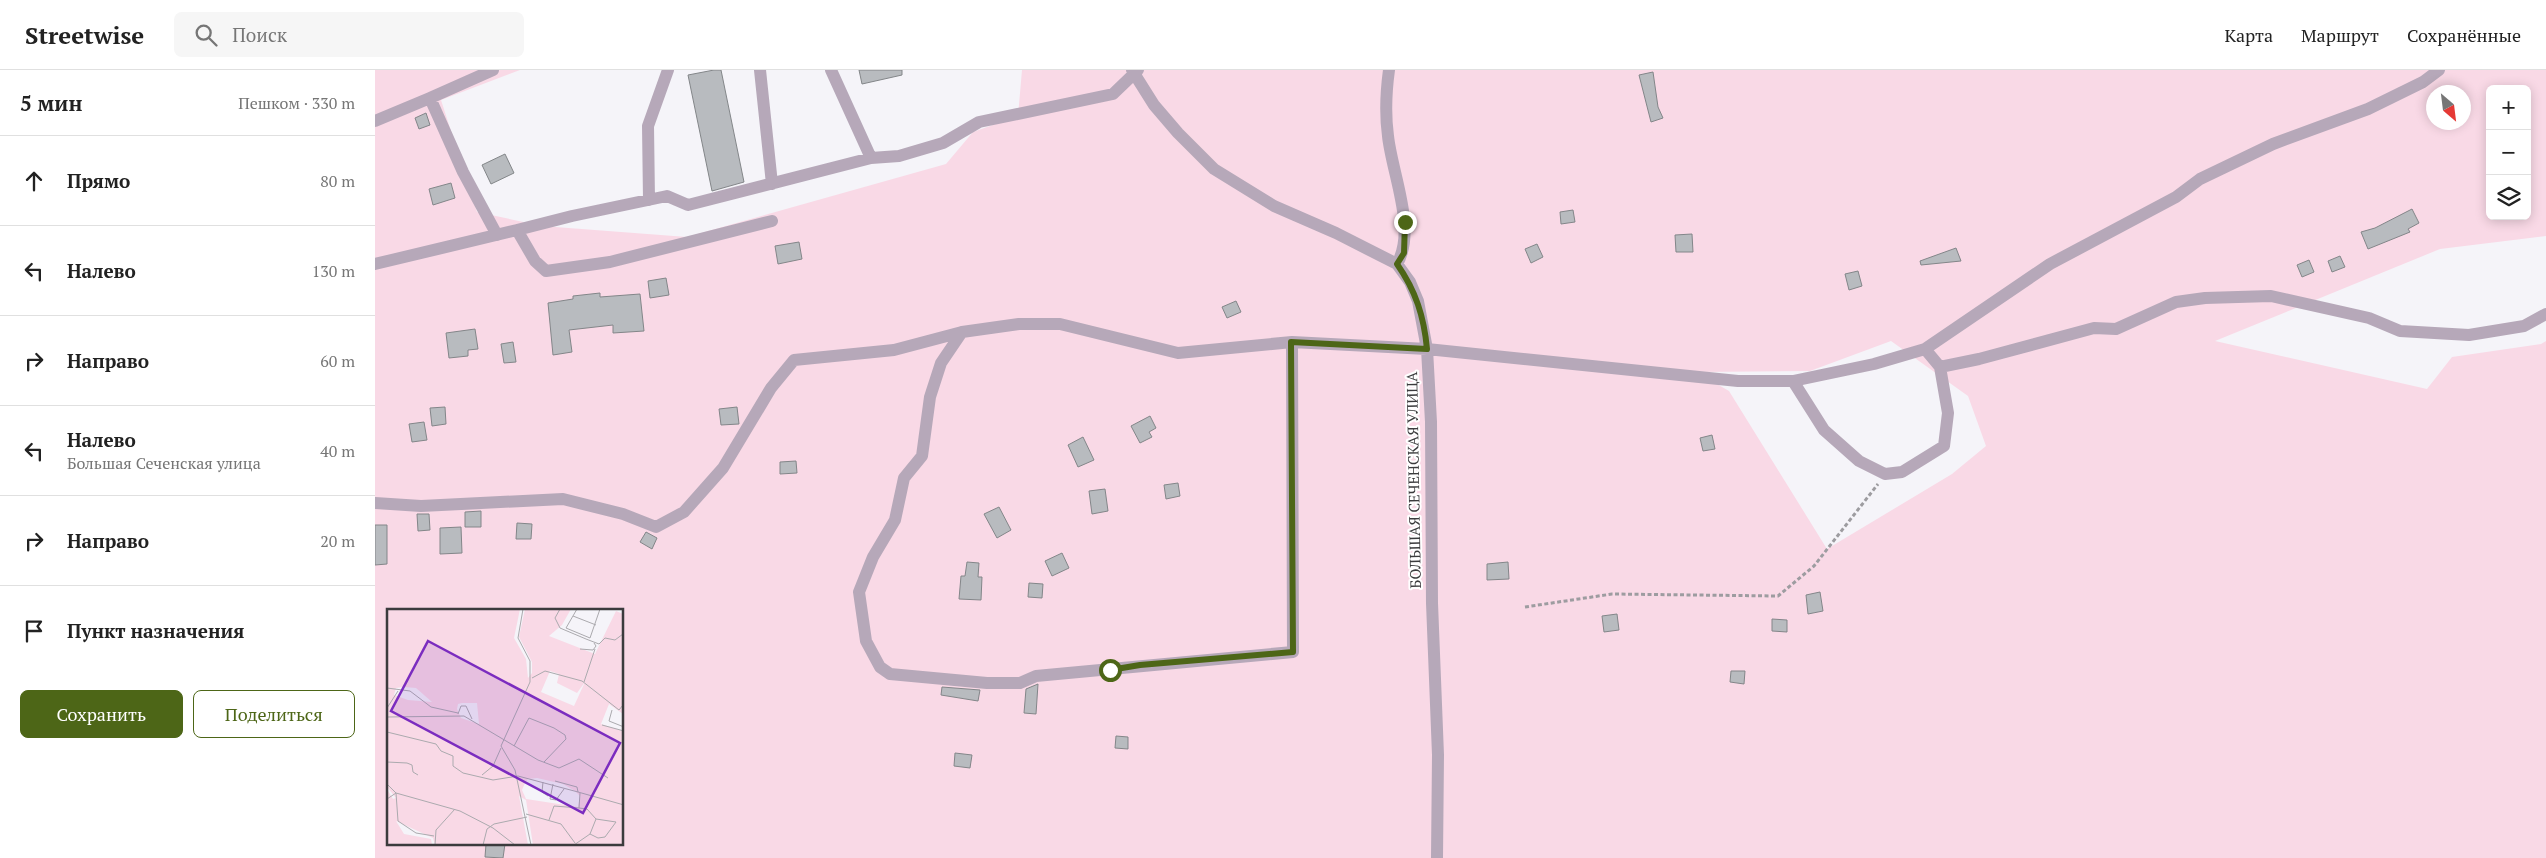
<!DOCTYPE html>
<html lang="ru">
<meta charset="utf-8">
<style>
:root{--surface:#fff;--page:#f6f6f6;--text:#222;--muted:#767676;--line:#e0e0e0;--accent:#4d6617}
body{margin:0;font-family:"PT Serif",serif;background:var(--page);color:var(--text)}
.controls{position:absolute;right:15px;top:15px;display:grid;overflow:hidden;border-radius:8px;box-shadow:0 2px 12px #0003}
.controls button{width:45px;height:45px;display:grid;place-items:center;padding:0;border:0;border-bottom:1px solid var(--line);background:var(--surface);color:var(--text);font:25px sans-serif}
.compass{position:absolute;left:2051px;top:15px;width:45px;height:45px;border-radius:50%;background:var(--surface);box-shadow:0 2px 12px #0003;rotate:152deg}
.stop{position:absolute;width:15px;height:15px;margin:-11px;border:4px solid #4d6617;border-radius:50%;background:#fff}
.stop.end{background:#4d6617;border-color:#fff;box-shadow:0 1px 5px #0008}
.list{margin:0;padding:0;list-style:none}
h2{display:flex;justify-content:space-between;align-items:center;height:65px;margin:0;padding:0 20px;font-size:21px}
h2 small{font-size:16px;font-weight:400;color:var(--muted)}
.list li{display:grid;grid-template-columns:32px 1fr auto;gap:15px;align-items:center;box-sizing:border-box;height:90px;padding:0 20px;border-top:1px solid var(--line)}
.list b{display:block;font-size:19px;white-space:nowrap}
.list p{margin:0;font-size:16px;white-space:nowrap;color:var(--muted)}
.list em{font-size:16px;font-style:normal;color:var(--muted)}
.actions{display:flex;gap:10px;padding:15px 20px}
.actions a{flex:1;padding:11px 0;border:1px solid var(--accent);border-radius:8px;text-align:center;font-size:18px;color:var(--accent)}
.actions .main{background:var(--accent);color:#fff}
.icon{flex:none;width:28px;height:28px;fill:none;stroke:currentColor;stroke-width:2;stroke-linecap:round;stroke-linejoin:round}
.map{position:relative;flex:none;width:2171px;height:788px;overflow:hidden}
header{display:flex;align-items:center;gap:30px;box-sizing:border-box;height:70px;padding:0 25px;background:var(--surface);border-bottom:1px solid var(--line)}
header strong{font-size:24px}
nav{display:flex;gap:28px;margin-inline-start:auto;font-size:18px}
.search{width:350px;height:45px;background:var(--page);display:flex;align-items:center;gap:12px;box-sizing:border-box;padding:0 18px;border-radius:8px;color:var(--muted);font-size:19px}
main{display:flex}
aside{flex:1;background:var(--surface)}
.map>svg:first-child{display:block}
.green{fill:#f9d9e6;fill-rule:evenodd}
.building{fill:#b8bbbf;stroke:#838689}
.lines{fill:none;stroke-linecap:round;stroke-linejoin:round}
.path{stroke:#9d9ca0;stroke-width:3;stroke-dasharray:4 2.5;stroke-linecap:butt}
.minor{stroke:#b6a8b9;stroke-width:12}
.route{stroke:#4d6617;stroke-width:6}
.labels{text-anchor:middle;stroke-width:4;stroke-linejoin:round;paint-order:stroke}
.street-label{font-size:15px;fill:#3b3b3d;stroke:#fff}
.inset-road{fill:none;stroke:#abaaae;stroke-width:1}
.view{fill:#7b2cbf;fill-opacity:0.15;stroke:#7b2cbf;stroke-width:2.5}
.inset-edge{fill:none;stroke:#3b3b3d;stroke-width:2.5}
</style>
<header>
<strong>Streetwise</strong>
<div class="search"><svg class="icon" aria-label="search" viewBox="0 0 24 24"><circle cx="10" cy="10" r="6"/><path d="M15 15l6 6"/></svg>Поиск</div>
<nav><a>Карта</a><a>Маршрут</a><a>Сохранённые</a></nav>
</header>
<main>
<aside>
<h2>5 мин<small>Пешком · 330 m</small></h2>
<ul class="list">
<li><svg class="icon" aria-label="ahead" viewBox="0 0 24 24"><path d="M12 20V5M6 11l6-6 6 6"/></svg><div><b>Прямо</b></div><em>80 m</em></li>
<li><svg class="icon" aria-label="left" viewBox="0 0 24 24"><path d="M17 20v-9H6M10 6l-5 5 5 5"/></svg><div><b>Налево</b></div><em>130 m</em></li>
<li><svg class="icon" aria-label="right" viewBox="0 0 24 24"><path d="M7 20v-9h11M14 6l5 5-5 5"/></svg><div><b>Направо</b></div><em>60 m</em></li>
<li><svg class="icon" aria-label="left" viewBox="0 0 24 24"><path d="M17 20v-9H6M10 6l-5 5 5 5"/></svg><div><b>Налево</b><p>Большая Сеченская улица</p></div><em>40 m</em></li>
<li><svg class="icon" aria-label="right" viewBox="0 0 24 24"><path d="M7 20v-9h11M14 6l5 5-5 5"/></svg><div><b>Направо</b></div><em>20 m</em></li>
<li><svg class="icon" aria-label="arrive" viewBox="0 0 24 24"><path d="M6 21V4h12l-3 4 3 4H6"/></svg><div><b>Пункт назначения</b></div></li>
</ul>
<div class="actions"><a class="main">Сохранить</a><a>Поделиться</a></div>
</aside>
<div class="map">
<svg width="2171" height="788" viewBox="0 0 2171 788">
<rect width="100%" height="100%" fill="#f5f4f9"/>
<path class="green" d="M0 0H145L66 30 102 142 167 156 312 167 571 94 598 62 643 46 647 0H2171V166L2065 179 1840 271 2052 319 2077 287 2166 274 2171 271V788H0ZM2115 19H2152V146H2115ZM2058 22H2088V52H2058ZM1516 271 1593 326 1611 376 1577 404 1452 479 1354 321 1321 302 1435 301ZM14 540H248V774H14Z"/>
<path class="building" d="M339 0H346L369 112 337 121 313 5Z
M484 0H527V5L487 14Z
M1278 2 1283 37 1288 48 1276 52 1264 5Z
M51 43 55 55 44 59 40 48Z
M130 84 139 103 116 114 107 95Z
M76 113 80 128 58 135 54 119Z
M2037 139 2044 153 2033 159 2035 162 1993 179 1986 162 2000 158Z
M1198 140 1200 152 1186 154 1185 142Z
M1317 164 1318 182H1301L1300 165Z
M424 172 427 189 403 194 400 176Z
M1162 174 1168 187 1156 193 1150 179Z
M1581 178 1586 191 1546 195 1545 191Z
M1965 186 1970 197 1957 202 1953 191Z
M1934 190 1939 202 1927 207 1922 195Z
M1483 201 1487 216 1474 220 1470 204Z
M291 208 294 225 275 228 273 211Z
M225 223V227L265 224 269 261 238 263V255L194 260 197 282 178 285 173 233 198 229V226Z
M861 231 866 242 852 248 847 237Z
M100 259 103 279 93 280V286L74 288 71 263Z
M138 272 141 292 129 293 126 274Z
M70 337 71 354 57 356 55 338Z
M362 337 364 354 346 355 344 339Z
M775 346 781 358 774 362 777 367 765 373 756 356Z
M49 352 52 370 37 372 34 354Z
M1337 365 1340 379 1328 381 1325 368Z
M708 367 719 390 703 397 693 375Z
M421 391 422 403 405 404V392Z
M803 413 805 426 791 429 789 415Z
M730 419 733 441 717 444 714 421Z
M624 437 636 460 622 468 609 444Z
M106 441V457H90V442Z
M42 444H54L55 460 43 461Z
M142 453 157 454 156 469H141Z
M0 455H12V494L0 495Z
M86 457 87 483 65 484V458Z
M271 462 282 468 277 479 265 472Z
M687 483 694 498 677 506 670 491Z
M592 492 604 493 603 507H607L606 530 584 529 586 506H590Z
M1133 492 1134 509 1112 510V494Z
M654 513 668 514 667 528 653 527Z
M1445 522 1448 541 1433 544 1431 525Z
M1242 544 1244 560 1229 562 1227 546Z
M1397 549 1412 550V562L1397 561Z
M1356 601H1370L1369 614 1355 612Z
M663 614 661 644 649 643 651 619Z
M567 617 605 620 603 631 566 625Z
M741 666 753 667V679L740 678Z
M580 683 597 685 595 698 579 696Z
M111 774H130L128 788 110 787Z"/>
<g class="lines">
<path class="path" d="M1150 537 1237 524 1403 526 1439 496 1503 414"/>
<path class="minor" d="M118 0 55 28 88 102 122 165
M385 0 397 114
M456 0 496 88
M757 0 779 35 803 63 839 99 899 136 961 163 1022 194 1035 212 1043 231 1052 279 1056 352 1057 533 1063 685 1062 788
M1014 0C1011 22 1010 44 1013 66 1017 104 1042 159 1022 194
M0 51 55 28
M274 130 273 56 293 0
M142 160 197 146 292 126 313 135 496 88 524 86 568 73 604 52 738 24 763 0
M0 194 142 160 160 191 171 201 235 192 397 151
M587 262 566 293 555 327 547 386 529 408 520 450 498 487 484 522 491 571 505 597 515 604 612 613H645L661 606 918 582 917 272
M1565 297 1604 289 1719 258 1741 259 1801 232 1830 228 1896 226 1994 248 2025 261 2094 265 2149 256 2171 244
M1418 311 1449 360 1484 391 1510 404 1527 402 1569 376 1573 343 1565 297 1550 279
M0 433 46 436 188 429 248 444 281 457 309 442 348 398 396 318 419 290 519 280 587 262 644 254H685L803 283 917 272 1052 279 1363 311H1418L1499 294 1550 279 1675 194 1801 127 1825 109 1898 74 1993 39 2048 12 2064 0"/>
</g>
<g class="lines">
<path class="route" d="M735 600 765 595 918 582 916 272 1052 279C1049 247 1041 221 1022 194L1029 183 1030 152"/>
</g>
<g class="labels">
<g class="street-label">
<text transform="translate(1039 410) rotate(-91)" y="5">БОЛЬШАЯ СЕЧЕНСКАЯ УЛИЦА</text>
</g>
</g>
<g transform="translate(12 539)">
<rect width="236" height="236" fill="#f5f4f9"/>
<path d="M0 0H133L127 29 139 50 141 69 145 64V53L132 28 138 0H184L175 16 162 27 208 45 229 2 236 5V105L222 95 214 115 236 122V236H146L139 191 132 187 141 236H48L46 229 9 212 17 225 44 230 45 236H0V180L6 190 9 189 0 178ZM163 62 172 65 170 74 190 84 198 73 187 97 154 83ZM17 78 29 79 45 93 21 91 7 86 9 79ZM75 94H90L92 115 74 109 70 100 71 95ZM150 169 176 175 188 182 193 187 191 198 139 190 135 181 138 174 141 170Z" fill="#f9d9e6" fill-rule="evenodd"/>
<path class="inset-road" d="M136 0 131 29 143 52V73L114 137 128 161 144 236M173 0 168 9 173 19 199 30 212 35 218 29 228 31 236 25M190 0 179 19 203 29 213 0M186 7 209 16M193 40 206 41 209 37 207 34M145 69 158 62 195 72 232 101 236 96M197 73 208 40M0 79 23 82 44 98 71 104M0 99 11 82M225 101 222 112 237 118M71 105 74 97H79L85 110M0 108 77 107 151 151 172 159 192 150 221 169M215 116 237 122M0 123 49 135 54 142 66 147V157L76 164 106 171 131 167 191 183M127 137 142 109 167 119 178 126 179 130 157 153M0 153 20 154 25 156 26 163 31 166M95 166 106 157 114 139M168 172 190 178 191 183 237 196M156 173 155 183 161 187M0 175 9 184 73 202 106 219 128 236M166 175 163 190 169 191 177 180M0 190 9 184 11 212 29 224 47 227M192 199 200 200 209 210M139 205 174 215 188 234M162 211 167 197 192 199 193 184M48 236 49 221 68 200M96 236 100 220 107 215 140 208M187 236 203 225 211 229 218 228 229 213 209 210 203 225"/>
<path class="view" d="M41 32 233 134 196 204 4 102Z"/>
<rect width="236" height="236" class="inset-edge"/>
</g>
</svg>
<div class="controls">
<button>+</button>
<button>−</button>
<button><svg class="icon" aria-label="layers" viewBox="0 0 24 24"><path d="M12 4l9 5-9 5-9-5zM3 14l9 5 9-5"/></svg></button>
</div>
<svg class="compass" viewBox="-18 -18 36 36"><path d="M0-13l5 13h-10z" fill="#e53935"/><path d="M0 13l5-13h-10z" fill="#767676"/></svg>
<div class="stop" style="left:735px;top:600px"></div>
<div class="stop end" style="left:1030px;top:152px"></div>
</div>
</main>
